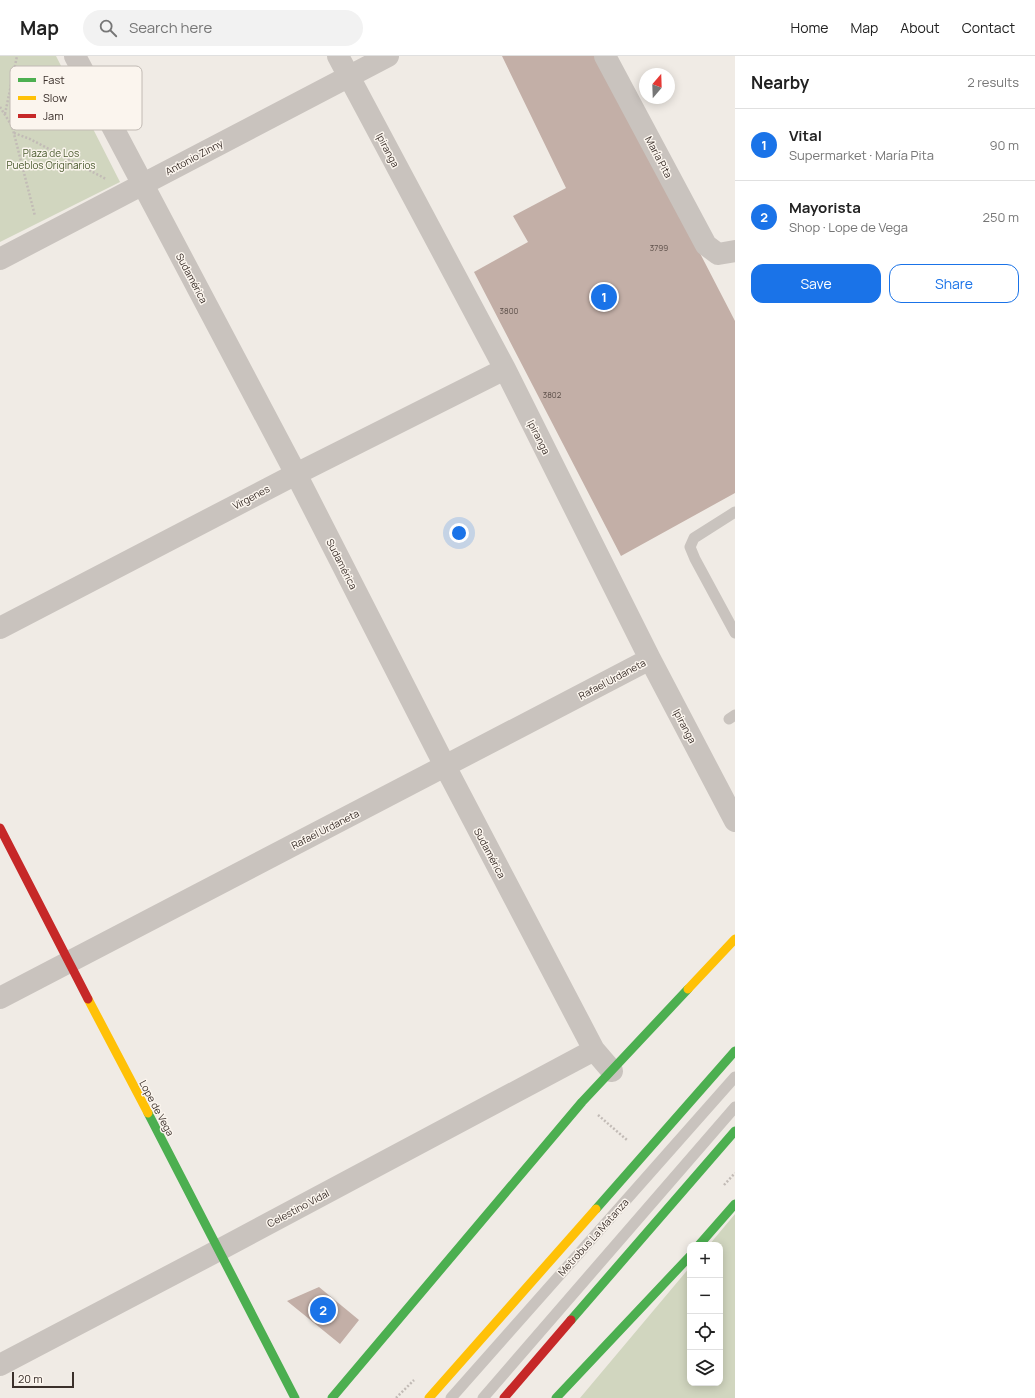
<!DOCTYPE html>
<html lang="en">
<head>
<meta charset="utf-8">
<style>
  body { margin:0; font-family:Manrope,sans-serif; background:#f2f2f2; color:#222 }
  .controls { position:absolute; right:12px; bottom:12px; display:grid; overflow:hidden; border-radius:8px; box-shadow:0 2px 10px #0003 }
  .controls button { width:36px; height:36px; display:grid; place-items:center; padding:0; border:0; border-bottom:1px solid #e0e0e0; background:#fff; color:#222; font:20px sans-serif }
  .compass { position:absolute; left:639px; top:12px; width:36px; height:36px; border-radius:50%; background:#fff; box-shadow:0 2px 10px #0003; rotate:19deg }
  .scale { position:absolute; left:12px; bottom:10px; width:62px; box-sizing:border-box; padding-left:4px; border:2px solid #3b302b; border-top:0; font-size:11px; line-height:14px; white-space:nowrap; color:#3b302b; -webkit-text-stroke:3px #fbf5ee; paint-order:stroke }
  .you { position:absolute; left:459px; top:477px; width:14px; height:14px; margin:-10px; border:3px solid #fff; border-radius:50%; background:#1a73e8; box-shadow:0 0 0 6px #1a73e833 }
  .badge { display:grid; place-items:center; width:26px; height:26px; border-radius:50%; background:#1a73e8; color:#fff; font-size:13px; font-weight:700 }
  .pin { position:absolute; translate:-50% -50%; border:2px solid #fff; box-shadow:0 1px 4px #0006 }
  .list { margin:0; padding:0; list-style:none }
  h2 { display:flex; justify-content:space-between; align-items:center; height:52px; margin:0; padding:0 16px; font-size:17px }
  h2 small { font-size:13px; font-weight:400; color:#767676 }
  .list li { display:grid; grid-template-columns:26px 1fr auto; gap:12px; align-items:center; box-sizing:border-box; height:72px; padding:0 16px; border-top:1px solid #e0e0e0 }
  .list b { display:block; font-size:15px; white-space:nowrap }
  .list p { margin:0; font-size:13px; white-space:nowrap; color:#767676 }
  .list em { font-size:13px; font-style:normal; color:#767676 }
  .actions { display:flex; gap:8px; padding:12px 16px }
  .actions a { flex:1; padding:9px 0; border:1px solid #1a73e8; border-radius:12px; text-align:center; font-size:14px; color:#1a73e8 }
  .actions .main { background:#1a73e8; color:#fff }
  .icon { flex:none; width:22px; height:22px; fill:none; stroke:currentColor; stroke-width:2; stroke-linecap:round; stroke-linejoin:round }
  .map { position:relative; flex:none; width:735px; height:1342px; overflow:hidden }
  header { display:flex; align-items:center; gap:24px; box-sizing:border-box; height:56px; padding:0 20px; background:#fff; border-bottom:1px solid #e0e0e0 }
  header strong { font-size:19px }
  nav { display:flex; gap:22px; margin-inline-start:auto; font-size:14px }
  .search { width:280px; height:36px; background:#f2f2f2; display:flex; align-items:center; gap:10px; box-sizing:border-box; padding:0 14px; border-radius:22px; color:#767676; font-size:15px }
  main { display:flex }
  aside { flex:1; background:#fff }
  .map>svg:first-child { display:block }
  .green { fill:#d1d6bf }
  .building { fill:#c3afa7 }
  .lines { fill:none; stroke-linecap:round; stroke-linejoin:round }
  .path { stroke:#c2bbb6; stroke-width:2.5; stroke-dasharray:2 2; stroke-linecap:butt }
  .lane { stroke:#c9c3be; stroke-width:11 }
  .street { stroke:#c9c3be; stroke-width:22 }
  .fast { stroke:#4caf50; stroke-width:9 }
  .slow { stroke:#ffc107; stroke-width:9 }
  .jam { stroke:#c62828; stroke-width:9 }
  .labels { text-anchor:middle; dominant-baseline:central; stroke-width:3; stroke-linejoin:round; paint-order:stroke }
  .number-label { font-size:8px; fill:#5d504a }
  .street-label { font-size:10px; fill:#3b302b; stroke:#fbf5ee }
  .park-label { font-size:10px; fill:#4a5a2e; stroke:#fbf5ee }
  .key { fill:#fbf5ee; stroke:#c1bab4; stroke-width:1 }
  .key-label { font-size:11px; fill:#3b302b }
</style>
</head>
<body>
<header>
<strong>Map</strong>
<div class="search"><svg class="icon" aria-label="search" viewBox="0 0 24 24"><circle cx="10" cy="10" r="6"/><path d="M15 15l6 6"/></svg>Search here</div>
<nav><a>Home</a><a>Map</a><a>About</a><a>Contact</a></nav>
</header>
<main>
<div class="map">
<svg width="735" height="1342" viewBox="0 0 735 1342">
  <rect width="100%" height="100%" fill="#f0ebe5"/>
  <path class="green" d="M0,0H56L120,126L0,186Z
    M735,1158V1342H580L690,1211V1327H720V1189H709Z"/>
  <path class="building" d="M502,0H598L735,265V437L621,500L474,216L528,186L513,160L566,132Z
    M319,1231L359,1264L340,1288L287,1245Z"/>
  <g class="lines">
    <path class="path" d="M0,51L12,70L35,160
      M5,58L17,0
      M14,77L30,83L106,123
      M598,1059L627,1084
      M724,1129L735,1117
      M396,1342L414,1324"/>
    <path class="lane" d="M735,456L694,482L690,491L695,503L735,577
      M729,663L735,659
      M451,1342L735,1021
      M483,1342L735,1051"/>
    <path class="street" d="M75,0L296,418L445,710L594,994L612,1015
      M338,0L505,313L650,603L735,765
      M605,0L706,189L718,198L735,195
      M0,203L388,0
      M0,572L296,418L505,313
      M0,942L650,603
      M0,1309L219,1194L594,994"/>
    <path class="fast" d="M148,1057L295,1342
      M596,1153L735,995
      M699,1189L735,1148
      M571,1264L735,1075
      M332,1342L582,1046L688,933
      M556,1342L690,1200"/>
    <path class="slow" d="M688,933L735,883
      M88,943L148,1057
      M429,1342L596,1153"/>
    <path class="jam" d="M0,772L88,943
      M504,1342L571,1264"/>
  </g>
  <g class="labels">
    <g class="number-label">
      <text x="659" y="191">3799</text>
      <text x="509" y="254">3800</text>
      <text x="552" y="338">3802</text>
    </g>
    <g class="street-label">
      <text transform="translate(388 94) rotate(62)">Ipiranga</text>
      <text transform="translate(194 101) rotate(-28)">Antonio Zinny</text>
      <text transform="translate(659 101) rotate(62)">María Pita</text>
      <text transform="translate(192 222) rotate(62)">Sudamérica</text>
      <text transform="translate(539 381) rotate(63)">Ipiranga</text>
      <text transform="translate(251 441) rotate(-28)">Vírgenes</text>
      <text transform="translate(342 508) rotate(63)">Sudamérica</text>
      <text transform="translate(612 623) rotate(-28)">Rafael Urdaneta</text>
      <text transform="translate(685 670) rotate(62)">Ipiranga</text>
      <text transform="translate(325 773) rotate(-27)">Rafael Urdaneta</text>
      <text transform="translate(490 797) rotate(62)">Sudamérica</text>
      <text transform="translate(157 1052) rotate(62)">Lope de Vega</text>
      <text transform="translate(298 1152) rotate(-28)">Celestino Vidal</text>
      <text transform="translate(593 1181) rotate(-48)">Metrobus La Matanza</text>
    </g>
    <g class="park-label">
      <text x="51" y="97">Plaza de Los<tspan x="51" dy="12">Pueblos Originarios</tspan></text>
    </g>
  </g>
  <rect x="10" y="10" width="132" height="64" rx="6" class="key"/>
  <rect x="18" y="22" width="18" height="4" fill="#4caf50"/>
  <rect x="18" y="40" width="18" height="4" fill="#ffc107"/>
  <rect x="18" y="58" width="18" height="4" fill="#c62828"/>
  <g class="key-label">
    <text x="43" y="28">Fast</text>
    <text x="43" y="46">Slow</text>
    <text x="43" y="64">Jam</text>
  </g>
</svg>
<div class="controls">
<button>+</button>
<button>−</button>
<button><svg class="icon" aria-label="locate" viewBox="0 0 24 24"><circle cx="12" cy="12" r="6"/><path d="M12 2v4M12 18v4M2 12h4M18 12h4"/></svg></button>
<button><svg class="icon" aria-label="layers" viewBox="0 0 24 24"><path d="M12 4l9 5-9 5-9-5zM3 14l9 5 9-5"/></svg></button>
</div>
<svg class="compass" viewBox="-18 -18 36 36"><path d="M0-13l5 13h-10z" fill="#e53935"/><path d="M0 13l5-13h-10z" fill="#767676"/></svg>
<div class="scale">20 m</div>
<div class="you"></div>
<div class="pin badge" style="left:604px;top:241px">1</div>
<div class="pin badge" style="left:323px;top:1254px">2</div>
</div>
<aside>
<h2>Nearby<small>2 results</small></h2>
<ul class="list">
<li><span class="badge">1</span><div><b>Vital</b><p>Supermarket · María Pita</p></div><em>90 m</em></li>
<li><span class="badge">2</span><div><b>Mayorista</b><p>Shop · Lope de Vega</p></div><em>250 m</em></li>
</ul>
<div class="actions"><a class="main">Save</a><a>Share</a></div>
</aside>
</main>
</body>
</html>
